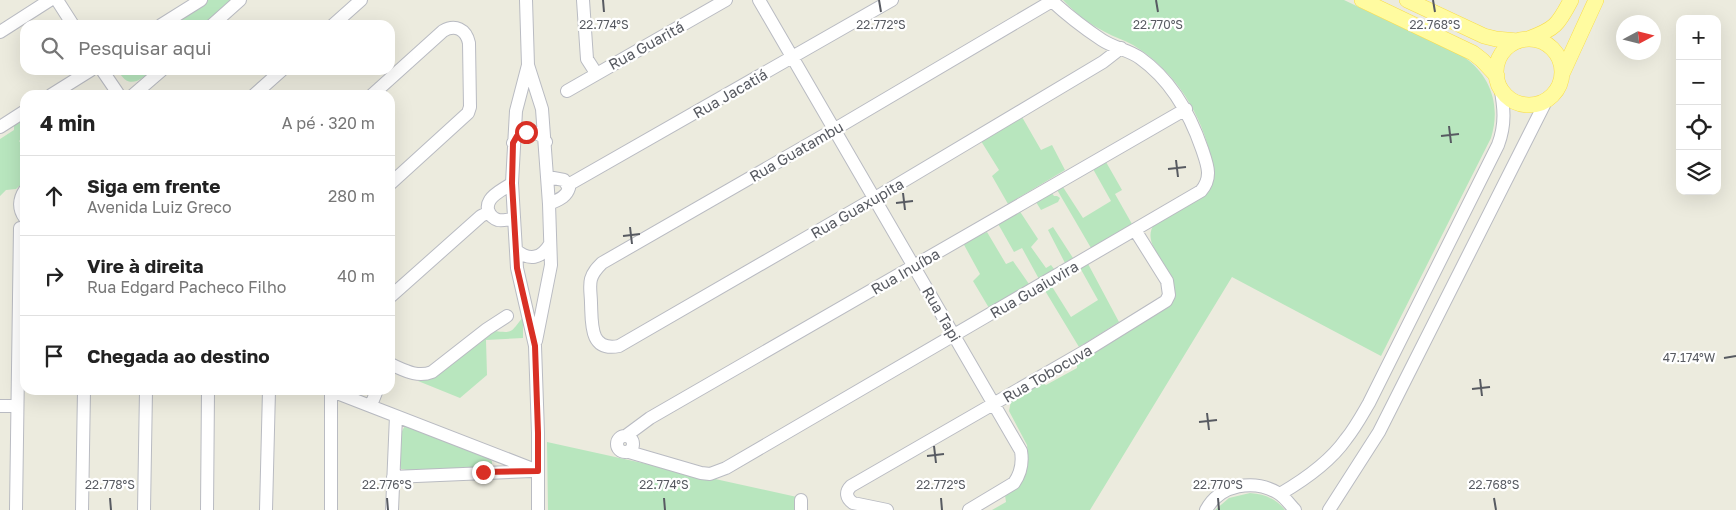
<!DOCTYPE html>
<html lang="pt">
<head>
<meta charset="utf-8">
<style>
  body { margin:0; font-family:"Golos Text",sans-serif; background:#f6f6f6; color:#222 }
  .controls { position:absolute; right:15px; top:15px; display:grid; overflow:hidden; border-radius:10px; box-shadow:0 5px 20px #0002 }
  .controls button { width:45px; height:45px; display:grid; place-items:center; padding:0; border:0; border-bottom:1px solid #e0e0e0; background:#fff; color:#222; font:25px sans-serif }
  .compass { position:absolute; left:1616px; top:15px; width:45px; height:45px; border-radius:50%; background:#fff; box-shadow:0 5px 20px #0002; rotate:83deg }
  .stop { position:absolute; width:15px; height:15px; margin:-11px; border:4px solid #d93025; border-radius:50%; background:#fff }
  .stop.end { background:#d93025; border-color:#fff; box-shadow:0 1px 5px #0008 }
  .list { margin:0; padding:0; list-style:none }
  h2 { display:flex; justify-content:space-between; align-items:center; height:65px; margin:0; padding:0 20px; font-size:21px }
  h2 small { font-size:16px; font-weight:400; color:#767676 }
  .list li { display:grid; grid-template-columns:32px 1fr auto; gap:15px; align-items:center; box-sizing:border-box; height:80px; padding:0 20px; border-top:1px solid #e0e0e0 }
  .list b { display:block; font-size:19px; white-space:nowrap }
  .list p { margin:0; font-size:16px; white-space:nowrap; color:#767676 }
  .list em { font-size:16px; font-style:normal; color:#767676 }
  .icon { flex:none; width:28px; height:28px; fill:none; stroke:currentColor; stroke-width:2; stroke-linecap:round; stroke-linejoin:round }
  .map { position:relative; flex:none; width:1736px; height:510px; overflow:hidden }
  .search { position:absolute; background:#fff; box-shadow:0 5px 20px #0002; left:20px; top:20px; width:375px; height:55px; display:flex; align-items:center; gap:12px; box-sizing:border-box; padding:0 18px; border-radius:15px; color:#767676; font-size:19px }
  .panel { position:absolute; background:#fff; box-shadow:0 5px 20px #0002; left:20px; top:90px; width:375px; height:305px; border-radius:15px }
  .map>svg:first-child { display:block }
  .green { fill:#b8e6be }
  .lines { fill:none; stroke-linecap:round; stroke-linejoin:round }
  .minor-casing { stroke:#b9bbc2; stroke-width:14 }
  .major-casing { stroke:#f9dd4a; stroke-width:16 }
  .minor { stroke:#fff; stroke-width:12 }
  .major { stroke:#fffba0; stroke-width:15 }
  .route { stroke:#d93025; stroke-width:6 }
  .ticks { fill:none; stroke:#575a61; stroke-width:2 }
  .labels { text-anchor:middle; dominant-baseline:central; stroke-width:4.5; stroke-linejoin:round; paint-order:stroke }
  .street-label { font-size:15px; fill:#575a61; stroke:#fff }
  .ticks-label { font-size:12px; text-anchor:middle; fill:#575a61; stroke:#fff; stroke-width:4.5; stroke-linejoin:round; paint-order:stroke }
</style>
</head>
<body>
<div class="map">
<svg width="1736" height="510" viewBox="0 0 1736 510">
  <rect width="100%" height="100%" fill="#ecebde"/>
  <path class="green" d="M208,0H233L204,25H168Z
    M1063,0H1344L1464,57C1491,76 1501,106 1491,138L1381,356L1232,277L1090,510H992L1006,502L1005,495L1023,479L1028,456L1027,445L1009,411L1011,401L1040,382L1046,385L1077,368V361L1168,307C1194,275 1134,250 1155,223L1207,193C1218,179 1213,166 1209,150C1198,107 1171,68 1133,45C1124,40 1114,37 1105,32C1089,24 1075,13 1063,0Z
    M118,70H152C140,81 128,90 118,70Z
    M25,117V136L19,141L25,147V181L16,189L6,190L0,196V139L14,130V124Z
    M1022,117L1041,150L1052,145L1065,170L1008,204L992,176L999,170L981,141Z
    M1106,162L1122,190L1115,194L1132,224L1091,248L1056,188L1061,184L1083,218L1111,201L1093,169Z
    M1051,192L1054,196H1057L1060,198L1058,202L1041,210L1036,202Z
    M1019,210L1038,239L1031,247L1046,268L1051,265L1054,269L1039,279L1022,248L1014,252L997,222Z
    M1053,227L1073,258L1065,263L1048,230Z
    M987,232L1006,264L1013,261L1029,284L989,308L973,281L980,274L963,243Z
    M1087,262L1119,322L1079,347L1044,289L1051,285L1071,317L1098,300L1079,266Z
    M523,317V338L486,340L487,375L460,398L418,381L424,380L493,331C514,333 510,333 523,317Z
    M405,426L488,458L492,461V464L489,466L481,467L414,471L401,469C397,459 398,435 405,426Z
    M547,442L797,497L795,510H548Z
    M1250,493C1265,494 1276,499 1285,510H1215L1229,498Z"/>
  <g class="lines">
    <g class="minor-casing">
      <path id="minor" d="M57,0L73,25
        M526,0L528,65L542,109L549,204L551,265L536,341
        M583,0L587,59L596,73
        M759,0L1021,451C1023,463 1021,473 1014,483L969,510
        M1052,1L835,129L602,263C597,268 593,272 591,279C589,286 591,295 591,303C592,323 589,352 619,346L875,198L1103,62L1121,48
        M161,25L201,0
        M212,25L240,0
        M333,25L361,0
        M0,32L50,0
        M528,65L516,111L512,183L517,268L535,346L538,433V510
        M102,70L119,95
        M567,91L726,0
        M51,95L91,70
        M133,95L162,70
        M254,95L282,70
        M372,95L443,31C455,24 466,29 469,43L470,107L468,113L390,184
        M0,127L25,111
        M513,143L517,136L531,131L542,136L546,142
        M548,177L564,180L569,188C566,198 557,200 549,204
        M512,183C506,188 494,193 490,200C485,208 489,217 498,220C503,221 509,219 514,219
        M568,185L892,0
        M25,190C19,199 18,209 25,218
        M516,250C529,261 541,259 550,244
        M390,297L481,216L489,212
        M390,364C404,370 417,378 432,372L487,329L507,316
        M329,390L538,471
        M371,405L377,390
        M0,406H17
        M627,435L650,418L1186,109
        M617 444a8 8 0 1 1 16 0a8 8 0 1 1-16 0Z
        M629,452L701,473L710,474L726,468L1201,191C1213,177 1207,164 1202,149C1190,114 1171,80 1140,58C1129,50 1114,48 1102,40C1087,30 1065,13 1051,0
        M393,477L531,471
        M1280,494C1304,480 1330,462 1346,439C1355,428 1362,415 1369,403L1498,145C1506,124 1504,107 1500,86
        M16,510L20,228
        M82,510L84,390
        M144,510L146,390
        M207,510L208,390
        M266,510L269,390
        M331,510V391
        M392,510L396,416
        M801,510V500
        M887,510L853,503C846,498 845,492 851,486L1087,350L1166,301L1169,295L1167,281L1135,230
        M1206,510C1220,484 1254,479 1278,493C1285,497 1290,505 1295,510
        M1329,510L1379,432L1546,101"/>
    </g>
    <g class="major-casing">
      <path id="major" d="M1362,0L1473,53L1482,60L1497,76
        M1407,0L1484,36L1496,39L1518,41
        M1528,39C1555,29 1558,25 1571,0
        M1496 72a33 33 0 1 1 66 0a33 33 0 1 1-66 0Z
        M1562,74L1596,0"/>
    </g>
    <use href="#minor" class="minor"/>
    <use href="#major" class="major"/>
  </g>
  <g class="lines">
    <path class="route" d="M483,472L538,471V433L535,346L517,268L512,183L513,143L517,136L526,132"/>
  </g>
  <path class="ticks" d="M603,0L604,12M879,0L881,12M1156,0L1158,12M1433,0L1435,12M1449,126L1451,143M1441,136L1459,134M1176,160L1178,177M1168,169L1186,167M903,193L905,210M896,203L913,201M630,227L632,244M623,236L640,234M1724,358L1736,356M1480,379L1482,396M1472,389L1490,387M1207,413L1209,430M1199,422L1217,420M934,446L936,463M927,456L944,454M110,498L111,510M387,498L388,510M664,498L665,510M941,498L942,510M1218,498L1219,510M1494,498L1496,510"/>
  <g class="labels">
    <g class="street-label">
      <text transform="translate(646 45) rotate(-29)">Rua Guaritá</text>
      <text transform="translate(730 93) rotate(-30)">Rua Jacatiá</text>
      <text transform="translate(796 151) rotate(-30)">Rua Guatambu</text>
      <text transform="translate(857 208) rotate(-30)">Rua Guaxupita</text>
      <text transform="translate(905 271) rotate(-30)">Rua Inuíba</text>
      <text transform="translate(1034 289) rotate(-30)">Rua Guaiuvira</text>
      <text transform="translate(942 314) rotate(60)">Rua Tapi</text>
      <text transform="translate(1047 373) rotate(-30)">Rua Tobocuva</text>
    </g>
  </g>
  <g class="ticks-label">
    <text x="604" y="29">22.774°S</text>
    <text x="881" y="29">22.772°S</text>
    <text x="1158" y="29">22.770°S</text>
    <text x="1435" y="29">22.768°S</text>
    <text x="1689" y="362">47.174°W</text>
    <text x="110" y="489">22.778°S</text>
    <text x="387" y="489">22.776°S</text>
    <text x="664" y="489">22.774°S</text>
    <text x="941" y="489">22.772°S</text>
    <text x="1218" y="489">22.770°S</text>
    <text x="1494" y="489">22.768°S</text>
  </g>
</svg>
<div class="controls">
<button>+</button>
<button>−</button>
<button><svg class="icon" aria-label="locate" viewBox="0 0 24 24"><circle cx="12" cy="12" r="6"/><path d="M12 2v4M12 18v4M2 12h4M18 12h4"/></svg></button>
<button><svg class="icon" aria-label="layers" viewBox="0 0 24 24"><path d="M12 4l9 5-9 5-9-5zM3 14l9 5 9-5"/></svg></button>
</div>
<svg class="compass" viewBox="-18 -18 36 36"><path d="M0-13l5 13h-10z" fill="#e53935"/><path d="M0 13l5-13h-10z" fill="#767676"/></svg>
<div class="stop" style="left:526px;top:132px"></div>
<div class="stop end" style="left:483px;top:472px"></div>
<div class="search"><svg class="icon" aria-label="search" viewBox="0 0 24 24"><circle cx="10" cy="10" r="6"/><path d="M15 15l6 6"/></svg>Pesquisar aqui</div>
<section class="panel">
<h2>4 min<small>A pé · 320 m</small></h2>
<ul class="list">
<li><svg class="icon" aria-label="ahead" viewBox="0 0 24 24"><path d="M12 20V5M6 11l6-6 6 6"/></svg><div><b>Siga em frente</b><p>Avenida Luiz Greco</p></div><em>280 m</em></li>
<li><svg class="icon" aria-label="right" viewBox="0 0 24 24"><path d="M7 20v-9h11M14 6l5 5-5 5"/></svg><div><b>Vire à direita</b><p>Rua Edgard Pacheco Filho</p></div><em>40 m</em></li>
<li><svg class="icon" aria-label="arrive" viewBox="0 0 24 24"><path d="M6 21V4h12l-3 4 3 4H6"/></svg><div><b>Chegada ao destino</b></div></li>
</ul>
</section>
</div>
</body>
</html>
